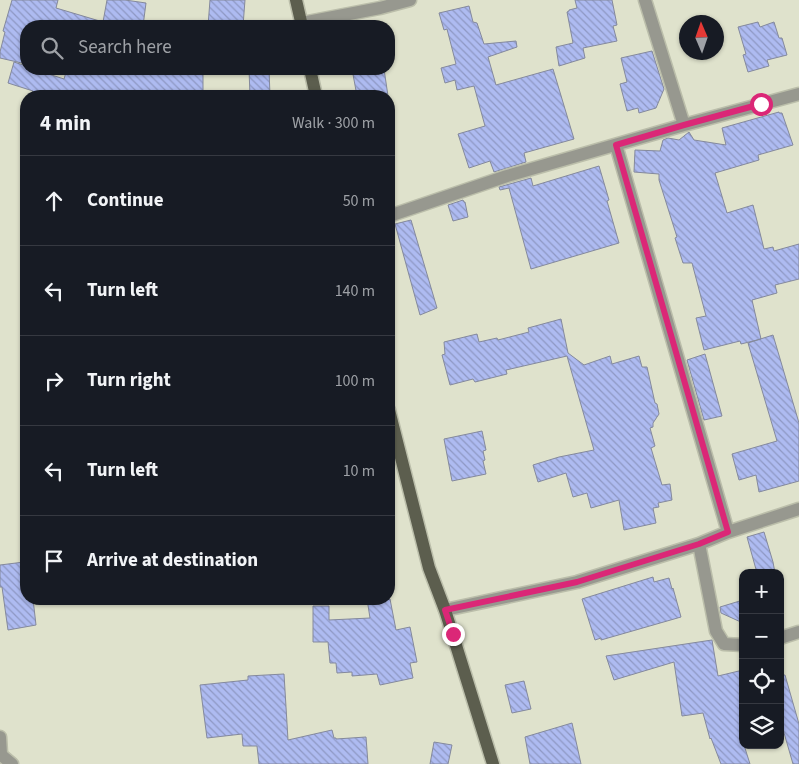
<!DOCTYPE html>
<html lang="en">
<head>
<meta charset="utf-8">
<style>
  body { margin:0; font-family:"Source Sans 3",sans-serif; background:#20242c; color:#f1f3f6 }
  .controls { position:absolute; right:15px; bottom:15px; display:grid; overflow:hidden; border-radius:10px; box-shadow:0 1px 4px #0004 }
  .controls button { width:45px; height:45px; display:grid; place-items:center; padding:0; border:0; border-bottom:1px solid #363941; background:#171b24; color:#f1f3f6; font:25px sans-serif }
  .compass { position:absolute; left:679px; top:15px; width:45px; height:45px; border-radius:50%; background:#171b24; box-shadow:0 1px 4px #0004; rotate:358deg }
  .stop { position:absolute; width:15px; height:15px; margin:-11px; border:4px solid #db2777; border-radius:50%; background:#fff }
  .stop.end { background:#db2777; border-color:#fff; box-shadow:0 1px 5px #0008 }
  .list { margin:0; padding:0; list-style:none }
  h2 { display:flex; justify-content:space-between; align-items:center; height:65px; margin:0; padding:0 20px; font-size:21px }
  h2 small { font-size:16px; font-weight:400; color:#9ea1a6 }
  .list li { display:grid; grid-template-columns:32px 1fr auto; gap:15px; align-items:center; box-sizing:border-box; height:90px; padding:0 20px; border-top:1px solid #363941 }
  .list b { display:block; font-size:19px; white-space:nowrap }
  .list em { font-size:16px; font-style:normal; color:#9ea1a6 }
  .icon { flex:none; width:28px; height:28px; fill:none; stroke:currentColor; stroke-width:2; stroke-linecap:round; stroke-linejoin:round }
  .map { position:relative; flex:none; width:799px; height:764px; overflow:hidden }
  .search { position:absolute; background:#171b24; box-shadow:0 1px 4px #0004; left:20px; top:20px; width:375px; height:55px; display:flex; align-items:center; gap:12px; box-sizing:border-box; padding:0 18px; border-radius:20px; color:#9ea1a6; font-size:19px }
  .panel { position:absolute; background:#171b24; box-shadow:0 1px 4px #0004; left:20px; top:90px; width:375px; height:515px; border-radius:20px }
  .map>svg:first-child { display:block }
  .building { fill:url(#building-back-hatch); stroke:#84899c }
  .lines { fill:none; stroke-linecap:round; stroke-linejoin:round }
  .minor-casing { stroke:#bbbeaa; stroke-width:15 }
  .major-casing { stroke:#bbbeaa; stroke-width:15 }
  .minor { stroke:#97988f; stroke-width:12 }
  .major { stroke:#5c5e4e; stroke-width:12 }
  .route { stroke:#db2777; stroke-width:6 }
</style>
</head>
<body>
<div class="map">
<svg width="799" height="764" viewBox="0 0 799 764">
  <defs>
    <pattern id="building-back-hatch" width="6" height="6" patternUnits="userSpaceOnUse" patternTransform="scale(1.25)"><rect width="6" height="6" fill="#aebbf1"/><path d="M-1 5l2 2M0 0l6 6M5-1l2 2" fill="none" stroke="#8e98c3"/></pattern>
  </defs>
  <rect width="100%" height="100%" fill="#dfe2cc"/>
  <path class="building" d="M12,0H58L56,8L103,22L107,0H125L146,3L143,26H26V64L0,58V52L5,32L3,31Z
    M210,0H245L243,26H208Z
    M575,0H612L617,25L613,26L617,41L583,48L585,58L559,66L556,47L573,43L567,12L569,11V10L577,8Z
    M469,6L473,22L477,23L484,44L516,41L517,47L488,57L496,85L553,69L574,139L524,153L526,162L494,172L490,161L469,168L458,134L485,126L474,86L457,90L455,80L445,83L441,68L456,64L447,29L444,30L439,13Z
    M758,22L760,27L774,22L779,38H782L787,55L767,60L769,66L748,72L743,55L746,54L738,27Z
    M652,51L664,89L656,108L639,113L638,108L627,111L620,84L627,82L621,58Z
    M14,62L26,66V69H33L64,79L67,69H156L155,70L190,69L191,74L203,73V94H201L202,96H31L33,91L8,83Z
    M249,69H269L270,96H250Z
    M352,69H384L388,96H357Z
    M779,112V113H782L793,145L758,155L759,160L715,173L727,213L753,205L764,249L773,247L774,251L799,244V279L775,285L777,293L752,300L761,339L741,344L740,341L704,350L696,318L706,316L692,263H683L675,238L677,237L659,180V174L634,172L635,150L660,151L663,140L668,138L679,140L689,132L694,140L726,145L722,128Z
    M599,166L609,200L607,201L619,243L531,269L509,188L500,190L499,187L531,178L533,186Z
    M463,200L464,202H465L468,217L453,221L448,205Z
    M411,220L437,308L420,315L395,224Z
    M561,319L568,353L584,365L610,356L612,364L639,356L642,367H647L655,403L657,404L659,414L653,423V427L650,428L655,446L651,448L662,485L670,484L672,500L658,503L659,507L653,508L656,523L624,530L619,500L591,508L587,493L573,497L566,473L538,482L533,465L559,457L594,450L567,356L506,370L507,374L475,382L473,379L450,385L442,355L445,354L444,342L477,334L479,342L497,338L498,340L529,332L528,328Z
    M773,335L799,423V481L759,492L756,475L739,480L732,454L777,441L748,343Z
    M705,354L722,416L704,420L687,360Z
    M482,431L486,450L483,451L485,460L483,461L486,474L452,481L444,439Z
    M764,532L773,562L775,573H757L747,537Z
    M24,562L26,599H33L36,625L8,630L2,587H0V565Z
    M653,577L654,582L669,578L672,589L673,588L681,617L601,640V638L595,640L582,599Z
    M367,599H390L396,630L410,627L417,662L410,663L413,678L380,685L377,674L352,676V672L337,673L336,663H330L328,642H313V606H329V620L370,618Z
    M743,600V623L721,613L720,607Z
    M712,640L718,676L743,670V745H744L750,764H721L711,738L710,739L703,713L682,716L674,662L614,680L606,656Z
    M284,674L288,740L332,730L334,738H336V739L366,737L368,764H259L257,746H243L242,734L207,738L200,685L248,680V676Z
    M780,675H785L799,724V764H793L780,719Z
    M524,681L531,709L512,713L505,685Z
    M572,723L581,764H530L525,737Z
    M434,742L452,745L448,764H430Z"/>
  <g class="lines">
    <g class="minor-casing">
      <path id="minor" d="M645,0L684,125
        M302,23L380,8L410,0
        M616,145L728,532
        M389,216L507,176L684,125L799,94
        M699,544L716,631L724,644L743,645
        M445,610L577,582L699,544L728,532L799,509
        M780,638L799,632
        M0,737L1,754
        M0,754L12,764"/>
    </g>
    <g class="major-casing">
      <path id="major" d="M296,0L302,26
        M310,69L316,96
        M389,410L429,568L445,610L493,764"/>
    </g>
    <use href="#minor" class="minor"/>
    <use href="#major" class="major"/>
  </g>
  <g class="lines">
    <path class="route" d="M453,634L445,610L577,582L699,544L728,532L616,145L684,125L761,104"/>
  </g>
</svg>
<div class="controls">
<button>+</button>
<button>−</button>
<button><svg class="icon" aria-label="locate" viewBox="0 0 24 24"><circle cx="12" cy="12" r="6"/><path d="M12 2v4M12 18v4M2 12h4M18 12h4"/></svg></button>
<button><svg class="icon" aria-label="layers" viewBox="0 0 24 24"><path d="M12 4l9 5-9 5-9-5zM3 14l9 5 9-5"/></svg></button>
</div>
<svg class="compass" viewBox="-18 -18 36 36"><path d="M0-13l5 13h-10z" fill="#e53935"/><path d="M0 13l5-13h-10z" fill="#9ea1a6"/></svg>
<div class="stop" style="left:761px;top:104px"></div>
<div class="stop end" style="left:453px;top:634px"></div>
<div class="search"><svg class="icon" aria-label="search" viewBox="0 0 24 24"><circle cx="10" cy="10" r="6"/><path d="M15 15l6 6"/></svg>Search here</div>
<section class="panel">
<h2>4 min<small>Walk · 300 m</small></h2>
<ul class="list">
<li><svg class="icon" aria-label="ahead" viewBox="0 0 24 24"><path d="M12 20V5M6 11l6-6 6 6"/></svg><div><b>Continue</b></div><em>50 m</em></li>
<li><svg class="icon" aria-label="left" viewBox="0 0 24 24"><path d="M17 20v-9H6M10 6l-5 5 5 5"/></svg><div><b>Turn left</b></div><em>140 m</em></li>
<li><svg class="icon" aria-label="right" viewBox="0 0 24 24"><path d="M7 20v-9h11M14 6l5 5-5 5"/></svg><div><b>Turn right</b></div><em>100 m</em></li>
<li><svg class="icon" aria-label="left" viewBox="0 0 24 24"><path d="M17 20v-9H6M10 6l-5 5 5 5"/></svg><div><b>Turn left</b></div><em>10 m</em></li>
<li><svg class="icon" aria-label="arrive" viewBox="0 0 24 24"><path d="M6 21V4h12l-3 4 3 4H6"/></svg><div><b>Arrive at destination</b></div></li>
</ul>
</section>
</div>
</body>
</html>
